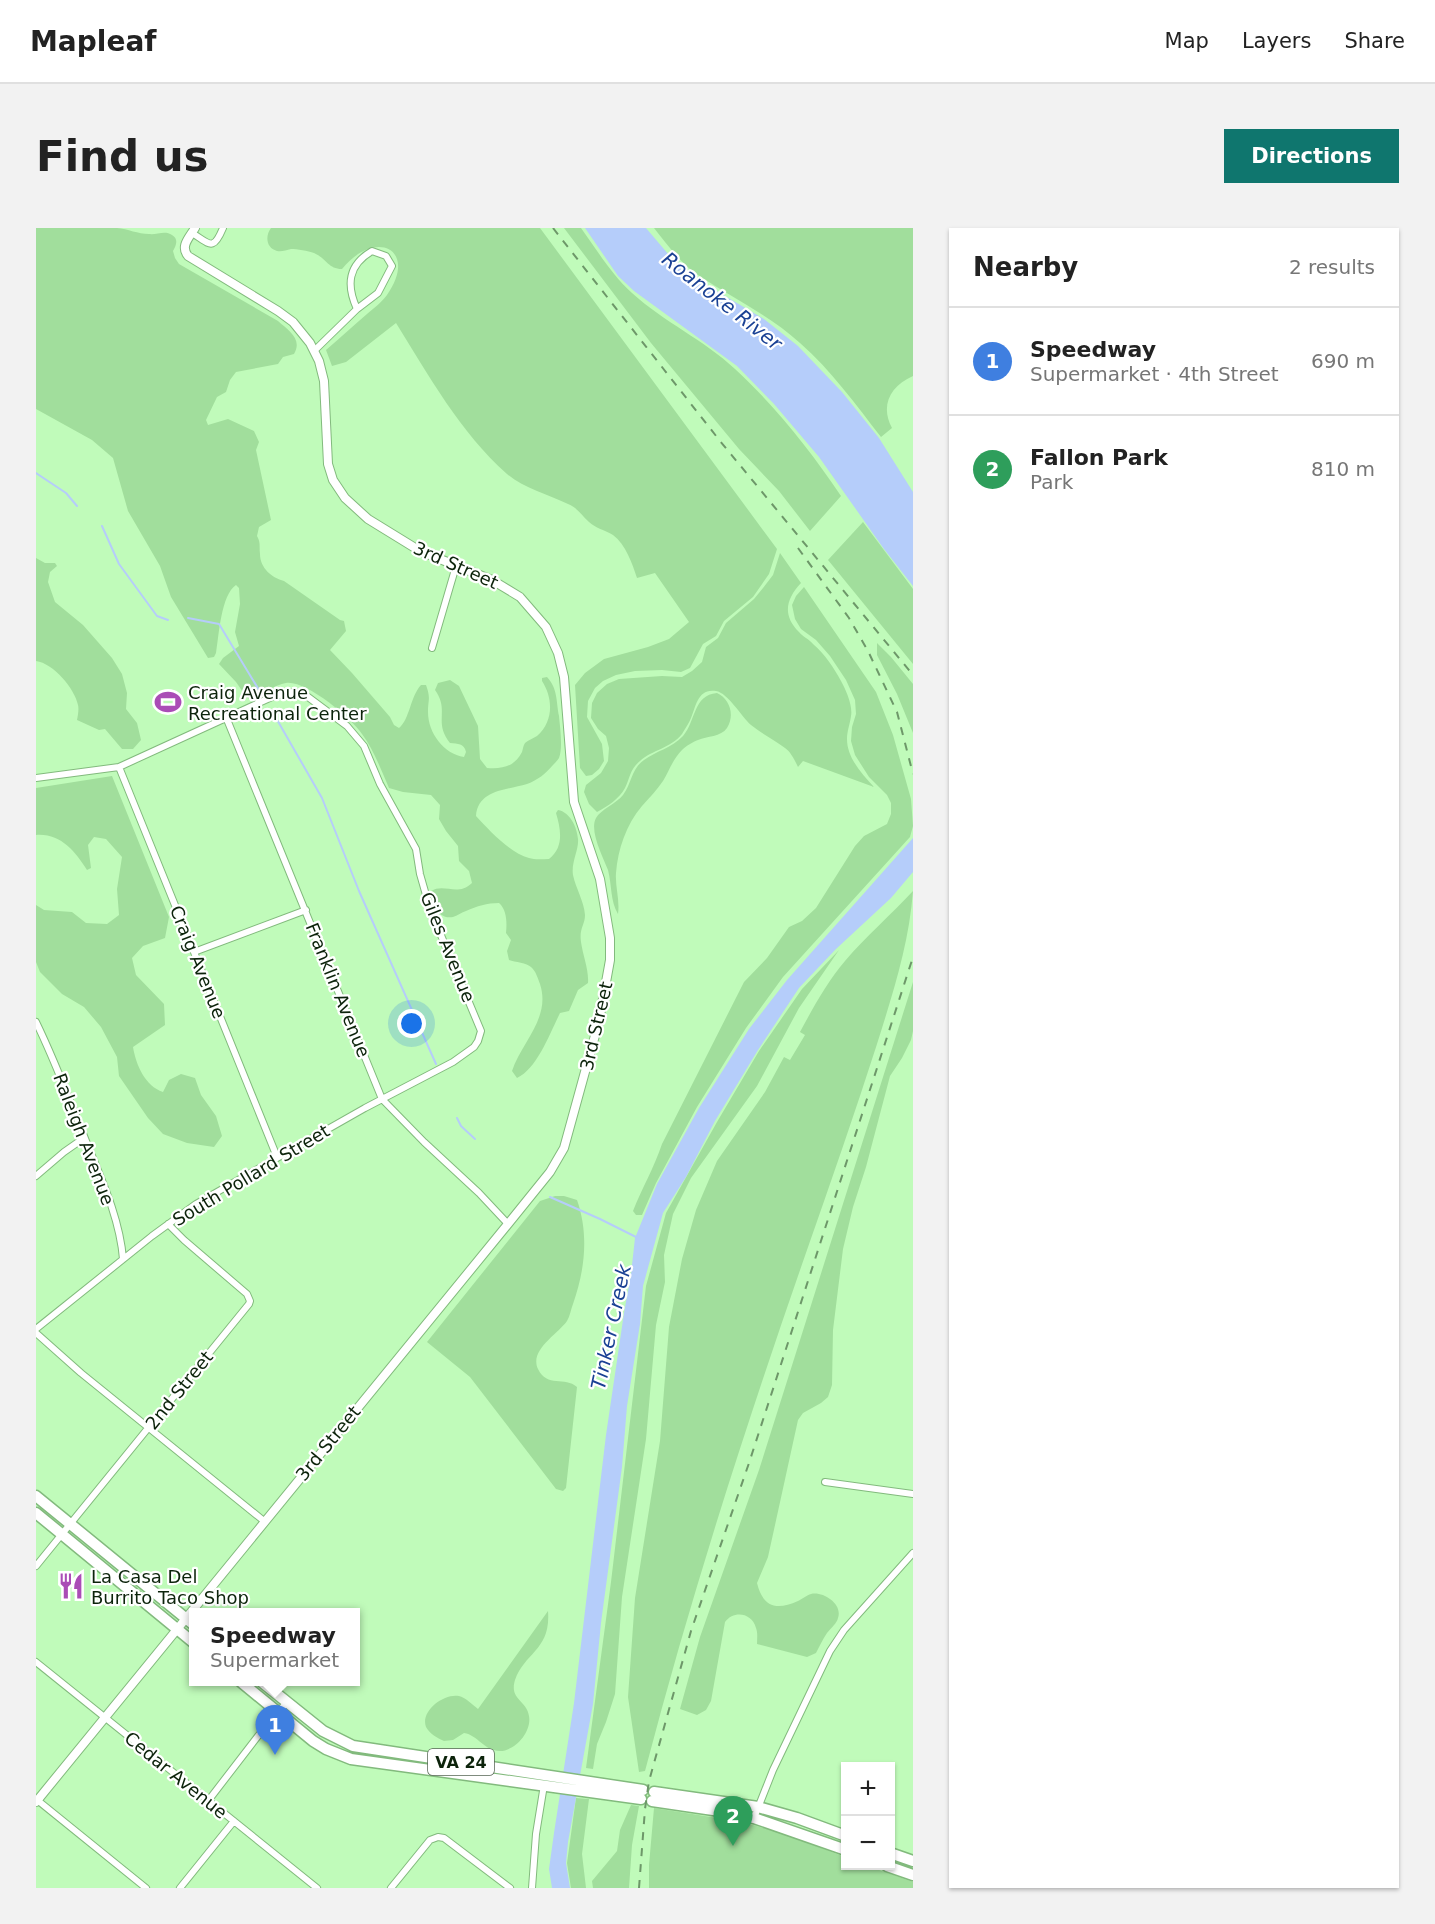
<!DOCTYPE html>
<html lang="en">
<head>
<meta charset="utf-8">
<style>
  body { margin:0; font-family:"DejaVu Sans",sans-serif; background:#f2f2f2; color:#222 }
  .controls { position:absolute; right:18px; bottom:18px; display:grid; overflow:hidden; border-radius:0px; box-shadow:0 2px 4px #0004 }
  .controls button { width:54px; height:54px; display:grid; place-items:center; padding:0; border:0; border-bottom:2px solid #e0e0e0; background:#fff; color:#222; font:30px sans-serif }
  .you { position:absolute; left:376px; top:796px; width:21px; height:21px; margin:-15px; border:4px solid #fff; border-radius:50%; background:#1a73e8; box-shadow:0 0 0 9px #1a73e833 }
  .badge { display:grid; place-items:center; width:39px; height:39px; border-radius:50%; background:#0f766e; color:#fff; font-size:20px; font-weight:700 }
  .pin { position:absolute; translate:-50% -50px; filter:drop-shadow(0 2px 3px #0008) }
  .pin::after { content:''; position:absolute; top:32px; width:21px; height:18px; background:inherit; clip-path:polygon(0 0,100% 0,50% 100%) }
  .popup { position:absolute; left:153px; top:1380px; width:171px; height:78px; box-sizing:border-box; display:grid; place-content:center; border-radius:0px; background:#fff; filter:drop-shadow(0 2px 4px #0005); font-size:20px; white-space:nowrap; color:#767676 }
  .popup b { font-size:22px; color:#222 }
  .popup::after { content:''; position:absolute; left:50%; top:100%; margin-left:-12px; border:12px solid transparent; border-top-color:#fff }
  .list { margin:0; padding:0; list-style:none }
  h2 { display:flex; justify-content:space-between; align-items:center; height:78px; margin:0; padding:0 24px; font-size:26px }
  h2 small { font-size:20px; font-weight:400; color:#767676 }
  .list li { display:grid; grid-template-columns:39px 1fr auto; gap:18px; align-items:center; box-sizing:border-box; height:108px; padding:0 24px; border-top:2px solid #e0e0e0 }
  .list b { display:block; font-size:22px; white-space:nowrap }
  .list p { margin:0; font-size:20px; white-space:nowrap; color:#767676 }
  .list em { font-size:20px; font-style:normal; color:#767676 }
  .map { position:relative; flex:none; width:877px; height:1660px; overflow:hidden; border-radius:0px }
  header { display:flex; align-items:center; gap:36px; box-sizing:border-box; height:84px; padding:0 30px; background:#fff; border-bottom:2px solid #e0e0e0 }
  header strong { font-size:28px }
  nav { display:flex; gap:33px; margin-inline-start:auto; font-size:21px }
  .intro { display:flex; align-items:center; justify-content:space-between; box-sizing:border-box; height:144px; padding:0 36px }
  h1 { margin:0; font-size:42px }
  .button { padding:15px 27px; border-radius:0px; background:#0f766e; color:#fff; font-size:21px; font-weight:700 }
  main { display:flex; gap:36px; padding:0 36px }
  aside { flex:1; background:#fff; border-radius:0px; box-shadow:0 2px 4px #0004 }
  .map>svg:first-child { display:block }
  .green { fill:#a1de9c }
  .water { fill:#b5cdfa }
  .lines { fill:none; stroke-linecap:round; stroke-linejoin:round }
  .stream { stroke:#b5cdfa; stroke-width:2 }
  .minor-casing { stroke:#82ba7d; stroke-width:8 }
  .tertiary-casing { stroke:#82ba7d; stroke-width:10 }
  .primary-casing { stroke:#82ba7d; stroke-width:13 }
  .minor { stroke:#fff; stroke-width:6 }
  .tertiary { stroke:#fff; stroke-width:8 }
  .primary { stroke:#fff; stroke-width:10 }
  .rail { stroke:#6d9769; stroke-width:2; stroke-dasharray:8 8; stroke-linecap:butt }
  .labels { text-anchor:middle; dominant-baseline:central; stroke-width:4.5; stroke-linejoin:round; paint-order:stroke }
  .shield { fill:#fff; stroke:#556554; stroke-width:1.5 }
  .shield-label { font-size:16px; font-weight:bold; fill:#0c230b }
  .street-label { font-size:18px; fill:#0c230b; stroke:#fff }
  .poi-label { font-size:18px; fill:#0c230b; stroke:#fff; text-anchor:start }
  .water-label { font-size:20px; font-style:italic; fill:#1a4194; stroke:#fff }
</style>
</head>
<body>
<header>
<strong>Mapleaf</strong>
<nav><a>Map</a><a>Layers</a><a>Share</a></nav>
</header>
<div class="intro"><h1>Find us</h1><a class="button">Directions</a></div>
<main>
<div class="map">
<svg width="877" height="1660" viewBox="0 0 877 1660">
  <rect width="100%" height="100%" fill="#c0fbba"/>
  <path class="green" d="M0,0C26,0 55,0 81,0C92,1 102,6 113,6C121,7 129,2 136,7C143,11 140,18 137,23L139,30L143,36L242,93C252,102 267,111 258,126L247,129L242,136L200,144L194,152L190,164L181,169L170,192L172,197L192,191L218,203L223,214L220,222L235,292L223,299L221,308C225,315 223,319 224,326C224,340 236,350 248,353L304,392L308,393L310,403L294,422L316,445L354,489L358,497L363,500C374,491 374,469 385,457H390C395,471 392,471 392,484C392,505 408,526 428,529L430,524C428,515 422,516 414,515C397,494 414,483 399,462L402,455L414,452L423,458L442,498L444,531L451,540C467,541 478,539 486,524C487,521 487,518 489,515C492,512 498,510 501,508C518,493 517,470 506,453V450L511,449C522,461 520,473 523,488C524,499 527,520 523,530C521,533 519,535 517,537C509,546 502,552 491,556C472,562 442,561 440,588C453,602 474,625 493,630C499,632 507,631 513,631C528,619 525,602 520,585L522,582C534,584 541,599 542,611C543,622 535,634 537,647C540,661 548,673 549,687C549,697 543,700 545,714C547,728 553,742 552,755L542,762L533,783L524,785C514,805 501,841 481,850L476,843C486,813 515,790 504,756C502,751 500,743 495,739C491,735 479,734 473,732L471,723L475,712L470,705C471,695 471,682 463,675C451,675 441,678 430,683C426,684 421,688 417,689C402,692 395,675 395,663C409,655 421,669 436,655L433,643L423,633L422,618L410,603L403,591L404,577L395,567L367,564L353,560C345,542 338,522 326,506C315,490 270,452 250,455C238,457 226,466 216,471L211,470L200,454L183,436L187,430L203,418L199,404L204,376L203,360L200,357C185,367 183,407 180,425L178,429L172,430L135,369L124,338L92,283L77,230L56,212L0,181Z
    M235,0H504L741,321L733,346L717,369L688,393L680,408L667,416L654,440L645,444L626,442L599,443L580,447L567,453L559,460L552,473L551,489L566,516L568,533L563,541L556,547L550,548L544,540L539,457L549,445L568,431L612,419L633,411L653,394L619,345L601,350C596,335 590,317 577,307C569,302 559,300 553,294C545,287 542,280 532,276C513,267 487,260 471,246C424,204 393,148 360,95L310,134L296,138L290,122C304,110 317,98 331,86C338,80 346,74 351,67C383,21 339,0 306,41C292,41 290,30 278,25C272,23 261,21 255,21C250,22 246,24 241,23C230,20 229,8 235,0Z
    M528,0H545C561,22 575,46 596,65C628,94 668,112 699,141C740,179 774,222 805,268L774,303L743,263L703,221L615,115Z
    M618,0H877V148C854,158 844,178 856,200L845,209C820,177 795,142 764,115C733,87 696,70 662,47C644,35 631,16 618,0Z
    M827,294L877,361V436L792,332Z
    M744,325L765,355C750,371 746,387 763,404C767,409 773,411 777,416C789,426 798,440 805,453C810,462 817,478 815,488C814,496 811,503 811,511C811,530 826,546 838,559L767,533L762,539C759,533 755,524 749,520C739,512 726,506 715,497C705,488 692,465 680,463C662,460 660,478 655,490C653,495 649,501 646,506C635,520 616,522 604,533C594,541 594,550 589,560C583,571 572,578 561,584L553,576L548,564L550,557L565,545L572,533L573,520L570,508L562,501L555,490L556,475L561,465L571,456L583,451L626,448L646,449L656,443L666,434L670,419L682,410L690,395L718,371L727,360L737,347Z
    M0,330L9,335H19L21,338L14,344L12,354L19,374L47,397L76,430L86,446L91,465L90,481L101,495L105,512L97,521H86L69,501L63,502L41,492C42,487 43,481 42,477C39,461 17,435 0,433Z
    M768,359L840,464L857,507L875,571L877,598L874,609L747,749L710,800L661,879L620,955L606,987H600L597,983C606,960 618,940 626,916L708,754L731,730L753,699L766,693L780,680L819,618L828,608L851,596L855,586V575L851,567L833,549L819,527L815,513L816,499L820,486L819,472L810,452L794,428L780,412L765,401L759,391L756,377L760,368Z
    M841,415L855,429L877,456V505L861,466L841,427Z
    M681,465C694,471 699,487 691,500C685,509 671,508 662,512C657,514 650,518 646,522C637,531 633,543 627,553C621,562 613,570 606,578C590,597 582,621 580,645C579,659 584,672 582,686C574,673 576,657 572,642C567,629 553,603 560,590C564,582 581,575 587,567C596,555 595,541 608,532C620,523 636,520 647,508C660,493 657,467 681,465Z
    M76,548L133,689L129,710L107,718L96,730L100,747L128,776L129,797L97,819C100,837 109,858 127,864L133,852L145,846L159,850L165,867L180,888L186,908L178,919L151,915L127,906L112,890L83,848L81,829L65,799L48,779L26,766L4,744L0,734V677L8,682L36,684L50,695L71,696L83,687L81,661L86,629L70,611L58,609L52,617L55,640L51,642C39,623 24,605 0,607V560Z
    M877,663C873,716 857,765 841,816C819,885 795,953 771,1022C711,1194 655,1367 609,1543L603,1544L592,1469L599,1370L624,1213L633,1099L646,1031L660,982L681,933L729,864L748,829L754,832L769,807L764,804C777,780 791,754 809,733C830,708 855,687 877,663Z
    M803,722L763,780L721,858L655,950L637,986L628,1027L629,1054L620,1097L610,1211L586,1369L579,1466L570,1494L561,1516L557,1541L550,1540L575,1354L610,1058L630,985L681,894L723,823L766,761Z
    M877,754V803L875,812L866,830L854,848L830,939L817,979L807,1021L797,1102L796,1157L792,1169L785,1175L767,1185L762,1192L732,1329L721,1355C727,1379 740,1383 762,1373C766,1371 771,1367 775,1366C787,1363 807,1376 802,1390C801,1395 795,1400 791,1405C787,1411 783,1419 780,1425L771,1429L721,1416C721,1411 722,1405 720,1400C716,1385 698,1382 689,1394L675,1473L670,1482L661,1487L644,1481L664,1409L723,1242Z
    M519,968H528L541,972C553,1006 549,1042 537,1076C535,1081 534,1088 531,1093C522,1106 493,1122 502,1141C511,1160 529,1148 541,1159L530,1260L527,1263L520,1261L434,1149L391,1114L504,973Z
    M512,1383C515,1422 489,1424 479,1452C473,1472 491,1472 493,1488C496,1504 479,1523 464,1523C448,1523 442,1507 428,1505L417,1512L408,1513C401,1510 394,1506 390,1499C384,1483 408,1465 423,1468C429,1469 437,1477 442,1481Z
    M540,1570L553,1571L546,1626L550,1660H535L531,1635Z
    M595,1577L603,1578L596,1617L593,1660H557L556,1653L581,1623L584,1602Z
    M618,1580L707,1594L748,1606L809,1629L810,1638H832L877,1654V1660H613V1637Z"/>
  <path class="water" d="M549,0H610L633,27L657,49L728,91L762,118L806,164L843,210L877,264V358L848,321L783,229L738,176L701,138L598,63L582,48Z
    M877,610V644L855,670L800,721L763,760L722,822L679,893L650,949L627,985L607,1058L604,1096L591,1178L586,1239L565,1395L557,1476L532,1614L530,1635L534,1660H516L513,1641L518,1605L538,1475L570,1207L588,1085L595,1046L599,1010L621,956L663,880L713,801L751,752Z"/>
  <g class="lines">
    <path class="stream" d="M0,245L30,265L41,278
      M66,298L83,336L121,388L132,392
      M152,390L183,396L226,467
      M236,483L286,570L323,663L400,836
      M421,890L425,898L439,911
      M514,969L564,991L602,1010"/>
    <g class="minor-casing">
      <path id="minor" d="M156,5C174,16 177,24 187,0
        M279,122L321,81L342,65L356,38L350,28L336,23C312,37 310,57 321,81
        M396,420L420,338
        M190,489L346,871L388,914L443,965L472,996
        M83,539L241,929
        M0,550L83,539L238,468L257,464L268,466L311,498L328,518L344,556L380,621L384,646L394,681L445,803L442,813L438,819L417,834L329,880L160,976L116,1008L0,1101
        M158,724L270,682
        M0,794C19,833 34,873 50,913C65,950 84,991 87,1031
        M0,948L28,924L48,910
        M0,1105L45,1145L228,1293
        M789,1254L877,1266
        M0,1338L213,1076L214,1073L211,1066L148,1012L132,996
        M0,1434L281,1660
        M0,1571L110,1660
        M172,1573L222,1508L251,1474
        M718,1590L737,1542L794,1423L808,1402L877,1325
        M144,1660L198,1593
        M355,1660L394,1612L402,1609L408,1610L474,1660
        M496,1660L500,1606L508,1557"/>
    </g>
    <g class="tertiary-casing">
      <path id="tertiary" d="M0,1574L472,996L514,944L528,920L563,793L574,732V710L564,651L538,574L528,449L522,425L510,399L484,369L456,352L384,323L332,291L309,270L297,252L292,236L288,153L283,133L274,115L257,94L242,83L152,28C144,18 153,10 159,0"/>
    </g>
    <g class="primary-casing">
      <path id="primary" d="M0,1268L158,1397
        M0,1285L158,1415
        M205,1454L277,1513L290,1521L315,1531L605,1571
        M226,1454L287,1503L317,1518L607,1562
        M618,1564L722,1579L761,1590L810,1608
        M616,1573L684,1583L718,1590L810,1622
        M854,1625L877,1633
        M851,1638L877,1647"/>
    </g>
    <use href="#minor" class="minor"/>
    <use href="#tertiary" class="tertiary"/>
    <use href="#primary" class="primary"/>
    <path class="rail" d="M517,0L684,213L877,447
      M762,320L813,390L832,423L861,484L877,546
      M603,1660L609,1581L613,1553L655,1403L713,1235L877,729"/>
  </g>
  <defs>
    <g id="stadium-bare" transform="scale(2.07)"><path d="M0-5a6.5 5 0 1 0 0 10a6.5 5 0 1 0 0-10ZM-3.5-1.8h7v3.6h-7Z" fill="#aa4cb6" stroke="#fff" stroke-width="2.5" paint-order="stroke"/></g>
    <g id="restaurant-bare" transform="scale(2.07)"><path d="M-5-6h1v4h1v-4h1v4h1v-4h1v5L-1.5 .5V6h-2V.5L-5-1ZM5-6V6H3V1.5H1.5Q1.5-4 5-6Z" fill="#aa4cb6" stroke="#fff" stroke-width="2.5" paint-order="stroke"/></g>
  </defs>
  <g fill-rule="evenodd">
    <use href="#stadium-bare" x="132" y="474"/>
    <use href="#restaurant-bare" x="35" y="1358"/>
  </g>
  <g class="labels">
    <rect class="shield" x="392" y="1521" width="66" height="26" rx="4.5"/>
    <g class="shield-label">
      <text x="425" y="1534">VA 24</text>
    </g>
    <g class="street-label">
      <text transform="translate(420 337) rotate(24)">3rd Street</text>
      <text transform="translate(412 719) rotate(68)">Giles Avenue</text>
      <text transform="translate(162 734) rotate(68)">Craig Avenue</text>
      <text transform="translate(302 762) rotate(68)">Franklin Avenue</text>
      <text transform="translate(560 798) rotate(-77)">3rd Street</text>
      <text transform="translate(48 911) rotate(69)">Raleigh Avenue</text>
      <text transform="translate(215 947) rotate(-31)">South Pollard Street</text>
      <text transform="translate(143 1162) rotate(-51)">2nd Street</text>
      <text transform="translate(292 1215) rotate(-51)">3rd Street</text>
      <text transform="translate(140 1547) rotate(39)">Cedar Avenue</text>
    </g>
    <g class="poi-label">
      <text x="152" y="464">Craig Avenue<tspan x="152" dy="21">Recreational Center</tspan></text>
      <text x="55" y="1348">La Casa Del<tspan x="55" dy="21">Burrito Taco Shop</tspan></text>
    </g>
    <g class="water-label">
      <text transform="translate(686 73) rotate(38)">Roanoke River</text>
      <text transform="translate(575 1099) rotate(-78)">Tinker Creek</text>
    </g>
  </g>
</svg>
<div class="controls">
<button>+</button>
<button>−</button>
</div>
<div class="you"></div>
<div class="pin badge" style="left:239px;top:1527px;background:#3f7fe0">1</div>
<div class="popup"><b>Speedway</b>Supermarket</div>
<div class="pin badge" style="left:697px;top:1618px;background:#2e9e5b">2</div>
</div>
<aside>
<h2>Nearby<small>2 results</small></h2>
<ul class="list">
<li><span class="badge" style="background:#3f7fe0">1</span><div><b>Speedway</b><p>Supermarket · 4th Street</p></div><em>690 m</em></li>
<li><span class="badge" style="background:#2e9e5b">2</span><div><b>Fallon Park</b><p>Park</p></div><em>810 m</em></li>
</ul>
</aside>
</main>
</body>
</html>
